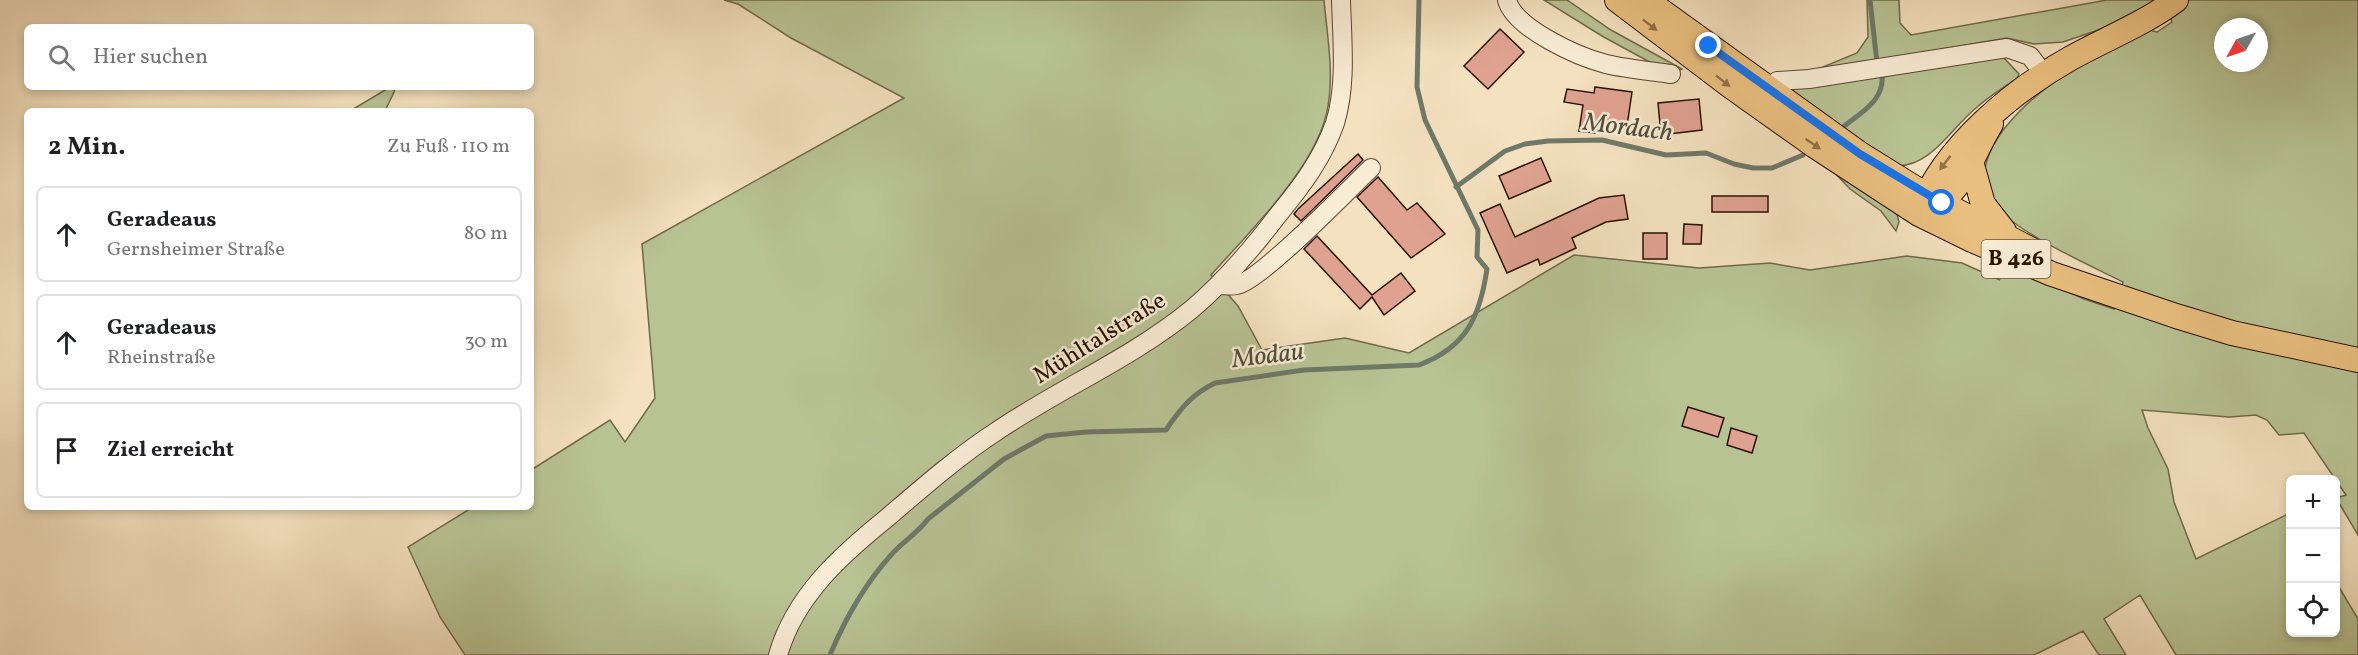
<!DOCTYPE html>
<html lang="de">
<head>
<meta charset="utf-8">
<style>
  body { margin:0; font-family:Vollkorn,serif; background:#f6f6f6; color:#202124 }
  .controls { position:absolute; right:18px; bottom:18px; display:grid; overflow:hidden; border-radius:9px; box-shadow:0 3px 9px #0003 }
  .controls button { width:54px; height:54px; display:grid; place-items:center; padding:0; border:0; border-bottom:2px solid #e0e0e0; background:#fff; color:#202124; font:30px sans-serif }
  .compass { position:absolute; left:2214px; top:18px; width:54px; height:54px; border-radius:50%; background:#fff; box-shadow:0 3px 9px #0003; rotate:230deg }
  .stop { position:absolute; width:18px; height:18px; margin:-14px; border:4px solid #1a73e8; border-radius:50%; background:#fff }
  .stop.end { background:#1a73e8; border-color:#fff; box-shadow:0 2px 6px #0008 }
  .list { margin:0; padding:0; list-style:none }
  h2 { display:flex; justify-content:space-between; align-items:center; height:78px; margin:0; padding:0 24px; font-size:26px }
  h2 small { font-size:20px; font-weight:400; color:#757577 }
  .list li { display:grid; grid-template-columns:39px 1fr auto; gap:18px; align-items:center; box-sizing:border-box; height:96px; margin:0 12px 12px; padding:0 12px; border:2px solid #e0e0e0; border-radius:9px }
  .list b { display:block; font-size:22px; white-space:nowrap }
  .list p { margin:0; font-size:20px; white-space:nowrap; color:#757577 }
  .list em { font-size:20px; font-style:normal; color:#757577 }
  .icon { flex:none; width:33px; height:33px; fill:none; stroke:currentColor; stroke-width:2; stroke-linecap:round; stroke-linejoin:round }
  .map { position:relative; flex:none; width:2358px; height:655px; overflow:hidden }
  .search { position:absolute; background:#fff; box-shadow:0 3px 9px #0003; left:24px; top:24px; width:510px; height:66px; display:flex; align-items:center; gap:15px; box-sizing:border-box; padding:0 21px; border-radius:9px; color:#757577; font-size:22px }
  .panel { position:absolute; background:#fff; box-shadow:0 3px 9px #0003; left:24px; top:108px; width:510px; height:402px; border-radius:9px }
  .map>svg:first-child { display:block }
  .green { fill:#b8c394; stroke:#706a4a; stroke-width:1.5; fill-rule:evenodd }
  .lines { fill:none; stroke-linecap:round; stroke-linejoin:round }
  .stream { stroke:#6e7969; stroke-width:5 }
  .building { fill:#dfa291; stroke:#281100; stroke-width:1.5 }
  .minor-casing { stroke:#5b4530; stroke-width:20 }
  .major-casing { stroke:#281100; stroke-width:26 }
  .minor { stroke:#f8ecd5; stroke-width:18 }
  .major { stroke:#eac080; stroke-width:24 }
  .oneway { fill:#937146 }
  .route { stroke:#1a73e8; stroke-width:8 }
  .labels { text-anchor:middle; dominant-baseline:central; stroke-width:5; stroke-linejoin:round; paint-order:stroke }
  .shield { fill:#f8ecd5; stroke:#665340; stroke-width:1.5 }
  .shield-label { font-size:22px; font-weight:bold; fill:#281100 }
  .street-label { font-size:24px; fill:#281100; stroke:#f8ecd5 }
  .water-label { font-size:26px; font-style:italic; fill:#514e3d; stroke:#f8ecd5 }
</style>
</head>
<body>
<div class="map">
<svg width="2358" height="655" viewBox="0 0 2358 655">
  <rect width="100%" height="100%" fill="#f4e1bf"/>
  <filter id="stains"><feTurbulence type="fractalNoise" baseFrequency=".00333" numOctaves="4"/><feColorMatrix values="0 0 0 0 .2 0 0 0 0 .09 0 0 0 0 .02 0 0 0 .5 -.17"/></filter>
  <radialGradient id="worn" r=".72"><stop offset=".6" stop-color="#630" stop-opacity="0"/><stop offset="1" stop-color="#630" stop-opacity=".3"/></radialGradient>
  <path class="green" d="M724,0H1324C1327,34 1334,72 1328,106C1319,165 1249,232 1211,275L1238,306L1262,350L1345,338L1409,353L1574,255L1699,268L1770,263L1810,270L1907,256L1962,263L2000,280L1987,266L1991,257L2084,299L2114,309L2123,282C2092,266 2007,229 1991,200C1977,174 1988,150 2004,129C2042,81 2093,57 2145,29L2157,32L2172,22L2166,7L2063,42L2034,44L2007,38L1908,55L2003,57L2019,74L2017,78C2003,88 1988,97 1976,108C1951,128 1931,167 1896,166V211L1899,222L1896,231L1881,211L1850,189L1831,169L1795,99L1784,83L1857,53L1868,37L1867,0H1899L1900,23L1911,35L2107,0H2358V535L2336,498L2346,495L2304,433L2279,435L2267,420L2256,415L2229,417L2142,410L2148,428L2168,469L2174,502L2196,559L2290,513V632H2336V582L2358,619V655H2176L2140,595L2104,619L2126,655H2099L2083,631L2034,655H465L440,617L408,547L473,507H531V470L610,420L625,442L655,398L642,244L904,98L791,38L738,4ZM2223,27H2259V63H2223Z
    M1544,0H1567L1611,30L1682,69L1678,71H1666L1602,36Z
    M390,87H395L394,92L385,111H350Z"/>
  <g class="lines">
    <path class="stream" d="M1870,0L1877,63
      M1842,128C1861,112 1885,101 1882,74
      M1456,187L1505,151L1525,144L1548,141L1602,140L1666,155L1706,153L1734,164L1753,168H1772L1803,155
      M830,655C845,619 865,584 891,555C902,542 918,533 928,519L1004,459L1046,436L1086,432L1166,430C1180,409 1192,394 1215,383L1304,370L1419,365C1467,347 1480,316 1487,269L1477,257L1478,230L1425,120L1417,87L1419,0"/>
  </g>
  <path class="building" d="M1500,29L1524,52L1488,89L1464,66Z
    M1595,87L1632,92L1627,126L1597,121L1595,133L1579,131L1583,105L1564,102L1567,89L1594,93Z
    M1699,99L1702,130L1661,135L1658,103Z
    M1358,154L1363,160L1301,221L1294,214L1298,209Z
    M1541,158L1551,181L1509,199L1499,176Z
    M1378,177L1407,210L1417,203L1445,234L1411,258L1357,197Z
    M1624,195L1628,219L1606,222L1572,238L1576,248L1540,265L1538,259L1507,273L1480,213L1500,204L1515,237L1599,198Z
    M1712,196H1768V212H1712Z
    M1684,224L1702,225L1701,244H1683Z
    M1643,233H1667V259H1643Z
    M1317,236L1372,295L1401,273L1415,291L1384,315L1372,297L1360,309L1304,249Z
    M1688,407L1724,418L1718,437L1682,426Z
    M1731,428L1757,436L1752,453L1727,445Z"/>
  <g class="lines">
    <g class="minor-casing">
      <path id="minor" d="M1507,0C1515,29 1579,57 1606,64C1627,69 1650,71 1671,74
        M1777,81L1809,79L2007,48L2030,56L2044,74
        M1218,285C1224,285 1231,286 1237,285C1261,280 1348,190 1371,168
        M778,655C795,596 841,555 887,518C922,488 956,458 994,433C1058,389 1131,359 1192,309C1224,282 1252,249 1278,215C1301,187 1323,158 1335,123C1347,84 1342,40 1341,0"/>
    </g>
    <g class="major-casing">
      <path id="major" d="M1617,0L1729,85L1812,144L1919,214L1972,240L2052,274L2176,316L2232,333L2358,360
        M1646,0L1860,154L1926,195L2030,249
        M1972,165L1983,204L2004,231
        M1921,209C1944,147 2014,90 2071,58C2105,39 2144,24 2176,0
        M1928,210C1964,192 1971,156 1991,124"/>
    </g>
    <use href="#minor" class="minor"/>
    <use href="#major" class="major"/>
  </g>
  <defs><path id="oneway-solid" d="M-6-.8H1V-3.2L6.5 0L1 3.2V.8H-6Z" transform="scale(1.5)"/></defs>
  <g class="oneway">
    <use href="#oneway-solid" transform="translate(1650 25) rotate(38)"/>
    <use href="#oneway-solid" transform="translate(1723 81) rotate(38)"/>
    <use href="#oneway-solid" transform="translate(1813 144) rotate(34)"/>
    <use href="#oneway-solid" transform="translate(1945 163) rotate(127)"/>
  </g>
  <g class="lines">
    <path class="route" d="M1709,46L1860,154L1942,203"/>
  </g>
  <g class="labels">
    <rect class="shield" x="1981.5" y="240" width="69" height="38" rx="4.5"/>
    <g class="shield-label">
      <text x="2016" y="259">B 426</text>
    </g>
    <g class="street-label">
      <text transform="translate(1100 339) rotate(-32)">Mühltalstraße</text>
    </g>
    <g class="water-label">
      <text transform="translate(1628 128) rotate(7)">Mordach</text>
      <text transform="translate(1268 356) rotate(-7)">Modau</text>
    </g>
  </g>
  <rect width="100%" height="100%" filter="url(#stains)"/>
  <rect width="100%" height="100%" fill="url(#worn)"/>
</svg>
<div class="controls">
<button>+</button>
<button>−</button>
<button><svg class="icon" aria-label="locate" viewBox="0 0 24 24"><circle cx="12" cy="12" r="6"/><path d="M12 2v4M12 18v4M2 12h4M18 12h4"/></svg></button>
</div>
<svg class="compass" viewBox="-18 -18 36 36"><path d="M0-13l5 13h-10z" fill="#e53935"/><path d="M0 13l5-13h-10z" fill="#757577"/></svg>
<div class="stop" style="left:1942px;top:203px"></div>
<div class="stop end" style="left:1709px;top:46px"></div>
<div class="search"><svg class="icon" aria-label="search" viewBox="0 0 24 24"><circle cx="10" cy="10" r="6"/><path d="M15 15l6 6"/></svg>Hier suchen</div>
<section class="panel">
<h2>2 Min.<small>Zu Fuß · 110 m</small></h2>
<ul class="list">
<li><svg class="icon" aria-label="ahead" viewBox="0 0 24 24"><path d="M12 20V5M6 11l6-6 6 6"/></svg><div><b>Geradeaus</b><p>Gernsheimer Straße</p></div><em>80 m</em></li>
<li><svg class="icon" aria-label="ahead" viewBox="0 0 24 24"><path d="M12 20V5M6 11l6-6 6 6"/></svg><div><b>Geradeaus</b><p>Rheinstraße</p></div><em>30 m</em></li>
<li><svg class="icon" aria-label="arrive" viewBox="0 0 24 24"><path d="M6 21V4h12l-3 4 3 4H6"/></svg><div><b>Ziel erreicht</b></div></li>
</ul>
</section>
</div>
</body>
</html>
